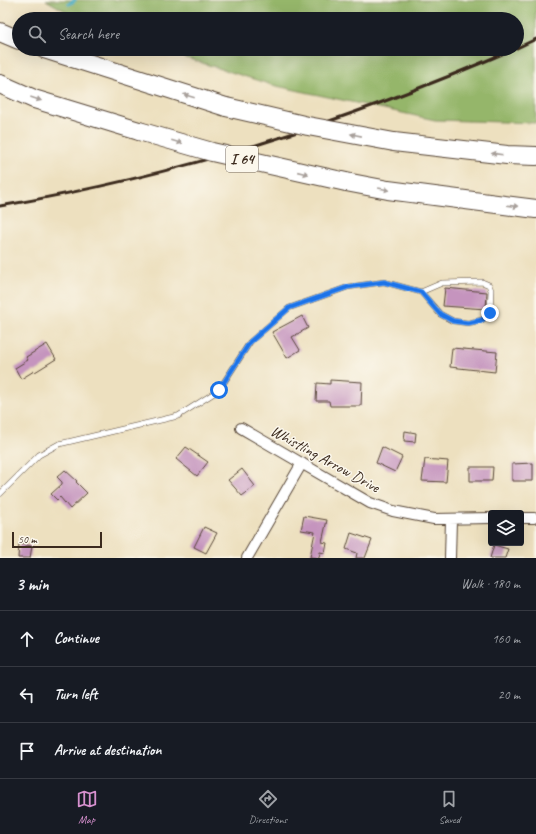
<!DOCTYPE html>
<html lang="en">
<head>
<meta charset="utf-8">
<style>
  body { margin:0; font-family:Caveat,sans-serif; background:#242831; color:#f1f3f6 }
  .controls { position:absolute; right:12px; bottom:12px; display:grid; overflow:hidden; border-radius:4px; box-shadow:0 4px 16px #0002 }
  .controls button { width:36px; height:36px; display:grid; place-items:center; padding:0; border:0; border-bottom:1px solid #363941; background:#171b24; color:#f1f3f6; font:20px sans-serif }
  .scale { position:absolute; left:12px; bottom:10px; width:90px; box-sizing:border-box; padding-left:4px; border:2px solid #3b2a1e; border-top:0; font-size:11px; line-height:14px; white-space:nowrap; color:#3b2a1e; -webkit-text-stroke:3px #fbf7ec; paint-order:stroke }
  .stop { position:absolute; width:12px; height:12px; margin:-9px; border:3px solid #1a73e8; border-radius:50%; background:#fff }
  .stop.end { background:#1a73e8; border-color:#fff; box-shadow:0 1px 4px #0008 }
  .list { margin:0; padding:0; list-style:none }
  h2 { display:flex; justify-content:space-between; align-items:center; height:52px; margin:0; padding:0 16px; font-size:17px }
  h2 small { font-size:13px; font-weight:400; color:#9ea1a6 }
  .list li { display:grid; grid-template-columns:26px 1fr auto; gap:12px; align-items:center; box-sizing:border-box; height:56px; padding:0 16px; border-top:1px solid #363941 }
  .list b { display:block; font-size:15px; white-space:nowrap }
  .list em { font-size:13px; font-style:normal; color:#9ea1a6 }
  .icon { flex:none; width:22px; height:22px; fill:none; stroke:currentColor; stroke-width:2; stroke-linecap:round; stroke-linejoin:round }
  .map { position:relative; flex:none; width:536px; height:558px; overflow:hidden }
  .search { position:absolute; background:#171b24; box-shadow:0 4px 16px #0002; left:12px; right:12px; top:12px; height:44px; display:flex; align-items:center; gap:10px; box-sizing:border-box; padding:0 14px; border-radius:22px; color:#9ea1a6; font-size:15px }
  .sheet { height:220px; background:#171b24 }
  nav { display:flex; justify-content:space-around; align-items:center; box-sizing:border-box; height:56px; border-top:1px solid #363941; background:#171b24; font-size:11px; color:#9ea1a6 }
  nav a { display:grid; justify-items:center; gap:2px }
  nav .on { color:#d690ce }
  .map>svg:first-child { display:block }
  .forest { fill:#95b66a; stroke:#687044 }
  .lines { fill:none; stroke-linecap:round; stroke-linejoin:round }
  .stream { stroke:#45abc5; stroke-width:3.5 }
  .building { fill:#c594be }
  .lane-casing { stroke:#564536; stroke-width:6 }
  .street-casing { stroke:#564536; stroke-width:12 }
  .highway-casing { stroke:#564536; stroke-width:20 }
  .lane { stroke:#fff; stroke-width:5 }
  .street { stroke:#fff; stroke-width:10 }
  .highway { stroke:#fff; stroke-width:18 }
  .rail { stroke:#3b2a1e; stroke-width:3 }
  .highway-bridge-casing { stroke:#564536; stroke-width:20; stroke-linecap:butt }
  .highway-bridge { stroke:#fff; stroke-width:18 }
  .oneway { fill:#a79f9a }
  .route { stroke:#1a73e8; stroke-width:5 }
  .labels { text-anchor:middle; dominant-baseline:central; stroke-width:3; stroke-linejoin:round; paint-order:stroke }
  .shield { fill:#fbf7ec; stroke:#75685c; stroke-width:1 }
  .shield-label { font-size:15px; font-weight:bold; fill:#3b2a1e }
  .street-label { font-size:16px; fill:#3b2a1e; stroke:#fbf7ec }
</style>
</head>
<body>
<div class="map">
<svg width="536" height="558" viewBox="0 0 536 558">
  <rect width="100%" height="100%" fill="#fbf7ec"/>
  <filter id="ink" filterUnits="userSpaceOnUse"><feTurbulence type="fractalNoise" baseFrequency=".025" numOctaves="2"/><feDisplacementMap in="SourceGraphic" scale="8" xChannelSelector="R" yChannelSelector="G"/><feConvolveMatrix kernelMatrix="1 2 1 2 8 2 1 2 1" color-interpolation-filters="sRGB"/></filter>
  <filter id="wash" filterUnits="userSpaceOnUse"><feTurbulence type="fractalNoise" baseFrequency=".012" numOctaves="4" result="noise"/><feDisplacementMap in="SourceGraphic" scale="16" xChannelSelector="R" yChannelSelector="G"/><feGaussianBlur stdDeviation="0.9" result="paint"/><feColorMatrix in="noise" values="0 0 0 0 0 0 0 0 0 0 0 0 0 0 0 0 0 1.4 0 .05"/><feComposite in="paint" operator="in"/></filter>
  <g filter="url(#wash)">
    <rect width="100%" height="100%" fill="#ede0bf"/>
    <path class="forest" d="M46,0H536V123L435,120L272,85L158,49H517V19H79Z"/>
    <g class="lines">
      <path class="stream" d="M69,4L75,0"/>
    </g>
    <g id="blocks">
      <path class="building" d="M445,288L487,292L486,309L443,306Z
        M302,316L308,328L292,337L300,350L287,358L272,332Z
        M47,344L56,359L35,372L34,371L21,379L15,368L28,360L26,357Z
        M452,348L497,352L495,372L450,367Z
        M330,380L362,382L361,406H330L329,401H316L317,383L330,384Z
        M405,431L416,433L415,442L404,441Z
        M186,447L208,462L197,476L176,459Z
        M382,447L402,457L395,472L376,463Z
        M425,459L448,461L446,482L422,481Z
        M533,463V481H512V464Z
        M470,467H493L492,481H470Z
        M242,469L255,486L242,496L228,480Z
        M65,470L77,481L76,482L87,493L70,509L60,497L57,500L51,494L62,484V482L57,477Z
        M304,516L327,520L322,542L327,543L325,553L320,552L319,558L310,557L315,532L301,530Z
        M204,527L217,533L206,553L194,547Z
        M351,533L372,540L365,558H356L357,553L346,549Z
        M19,544L32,546L30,558H18Z
        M494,545L508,549L505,558H490Z"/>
    </g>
  </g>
  <g filter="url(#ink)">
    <use href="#blocks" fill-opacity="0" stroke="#564536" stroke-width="1"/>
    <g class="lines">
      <g class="lane-casing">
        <path id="lane" d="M0,494L39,455L59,444L178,416L219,390L250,342L289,308L348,287L384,282L421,292L440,314L453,321L468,323L482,320L490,313L491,290L489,285L482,282L442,283L421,292"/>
      </g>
      <g class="street-casing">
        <path id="street" d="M241,428L370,503L393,511L434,519L491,518
          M521,518H534
          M247,558L302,463
          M450,558L451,519"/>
      </g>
      <g class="highway-casing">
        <path id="highway" d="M0,32L19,40
          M44,49L226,107
          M0,84L34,99L139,131
          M394,142L507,155L536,156
          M346,182L388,190L536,209"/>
      </g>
      <use href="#lane" class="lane"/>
      <use href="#street" class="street"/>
      <use href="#highway" class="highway"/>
      <path class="rail" d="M517,48L536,39
        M0,206C182,175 345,122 514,49"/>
      <g class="highway-bridge-casing">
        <path id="highway-bridge" d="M226,107L308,126L394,142
          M139,131L212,152L346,182"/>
      </g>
      <use href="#highway-bridge" class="highway-bridge"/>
    </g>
    <defs><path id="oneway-solid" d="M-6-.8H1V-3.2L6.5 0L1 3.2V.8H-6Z"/></defs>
    <g class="oneway">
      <use href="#oneway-solid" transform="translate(189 96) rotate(-163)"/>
      <use href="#oneway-solid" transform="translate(36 99) rotate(19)"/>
      <use href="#oneway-solid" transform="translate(356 135) rotate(-169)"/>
      <use href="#oneway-solid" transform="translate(177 142) rotate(16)"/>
      <use href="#oneway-solid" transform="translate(497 154) rotate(-173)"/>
      <use href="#oneway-solid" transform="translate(303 173) rotate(13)"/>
      <use href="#oneway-solid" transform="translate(384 189) rotate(10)"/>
      <use href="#oneway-solid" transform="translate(513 206) rotate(7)"/>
    </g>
  </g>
  <g class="lines" filter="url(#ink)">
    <path class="route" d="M219,390L250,342L289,308L348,287L384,282L421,292L440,314L453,321L468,323L482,320L490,313"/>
  </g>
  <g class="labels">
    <rect class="shield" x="226" y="146" width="32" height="26" rx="3"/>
    <g class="shield-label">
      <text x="242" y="159">I 64</text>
    </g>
    <g class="street-label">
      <text transform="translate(325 459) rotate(29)">Whistling Arrow Drive</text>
    </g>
  </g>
</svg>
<div class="controls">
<button><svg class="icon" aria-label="layers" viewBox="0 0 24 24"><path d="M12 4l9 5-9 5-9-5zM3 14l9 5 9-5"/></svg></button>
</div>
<div class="scale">50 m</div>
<div class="stop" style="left:219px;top:390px"></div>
<div class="stop end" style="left:490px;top:313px"></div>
<div class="search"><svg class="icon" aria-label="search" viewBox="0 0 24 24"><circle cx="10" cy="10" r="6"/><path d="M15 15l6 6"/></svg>Search here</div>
</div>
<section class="sheet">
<h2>3 min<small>Walk · 180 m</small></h2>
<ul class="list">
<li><svg class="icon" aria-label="ahead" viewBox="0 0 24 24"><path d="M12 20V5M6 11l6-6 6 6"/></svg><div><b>Continue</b></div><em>160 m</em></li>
<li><svg class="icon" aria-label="left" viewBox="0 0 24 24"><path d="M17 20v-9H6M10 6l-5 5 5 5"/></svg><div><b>Turn left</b></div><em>20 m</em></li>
<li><svg class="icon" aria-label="arrive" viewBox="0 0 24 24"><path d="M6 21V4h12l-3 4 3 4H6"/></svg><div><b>Arrive at destination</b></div></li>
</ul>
</section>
<nav>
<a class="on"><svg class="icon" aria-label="map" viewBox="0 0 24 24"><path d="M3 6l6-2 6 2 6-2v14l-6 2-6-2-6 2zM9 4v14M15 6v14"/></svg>Map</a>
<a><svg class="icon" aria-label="directions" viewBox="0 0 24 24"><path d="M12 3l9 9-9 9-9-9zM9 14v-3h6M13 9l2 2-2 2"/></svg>Directions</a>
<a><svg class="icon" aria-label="saved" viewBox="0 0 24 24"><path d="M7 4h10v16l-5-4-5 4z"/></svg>Saved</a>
</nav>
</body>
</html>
